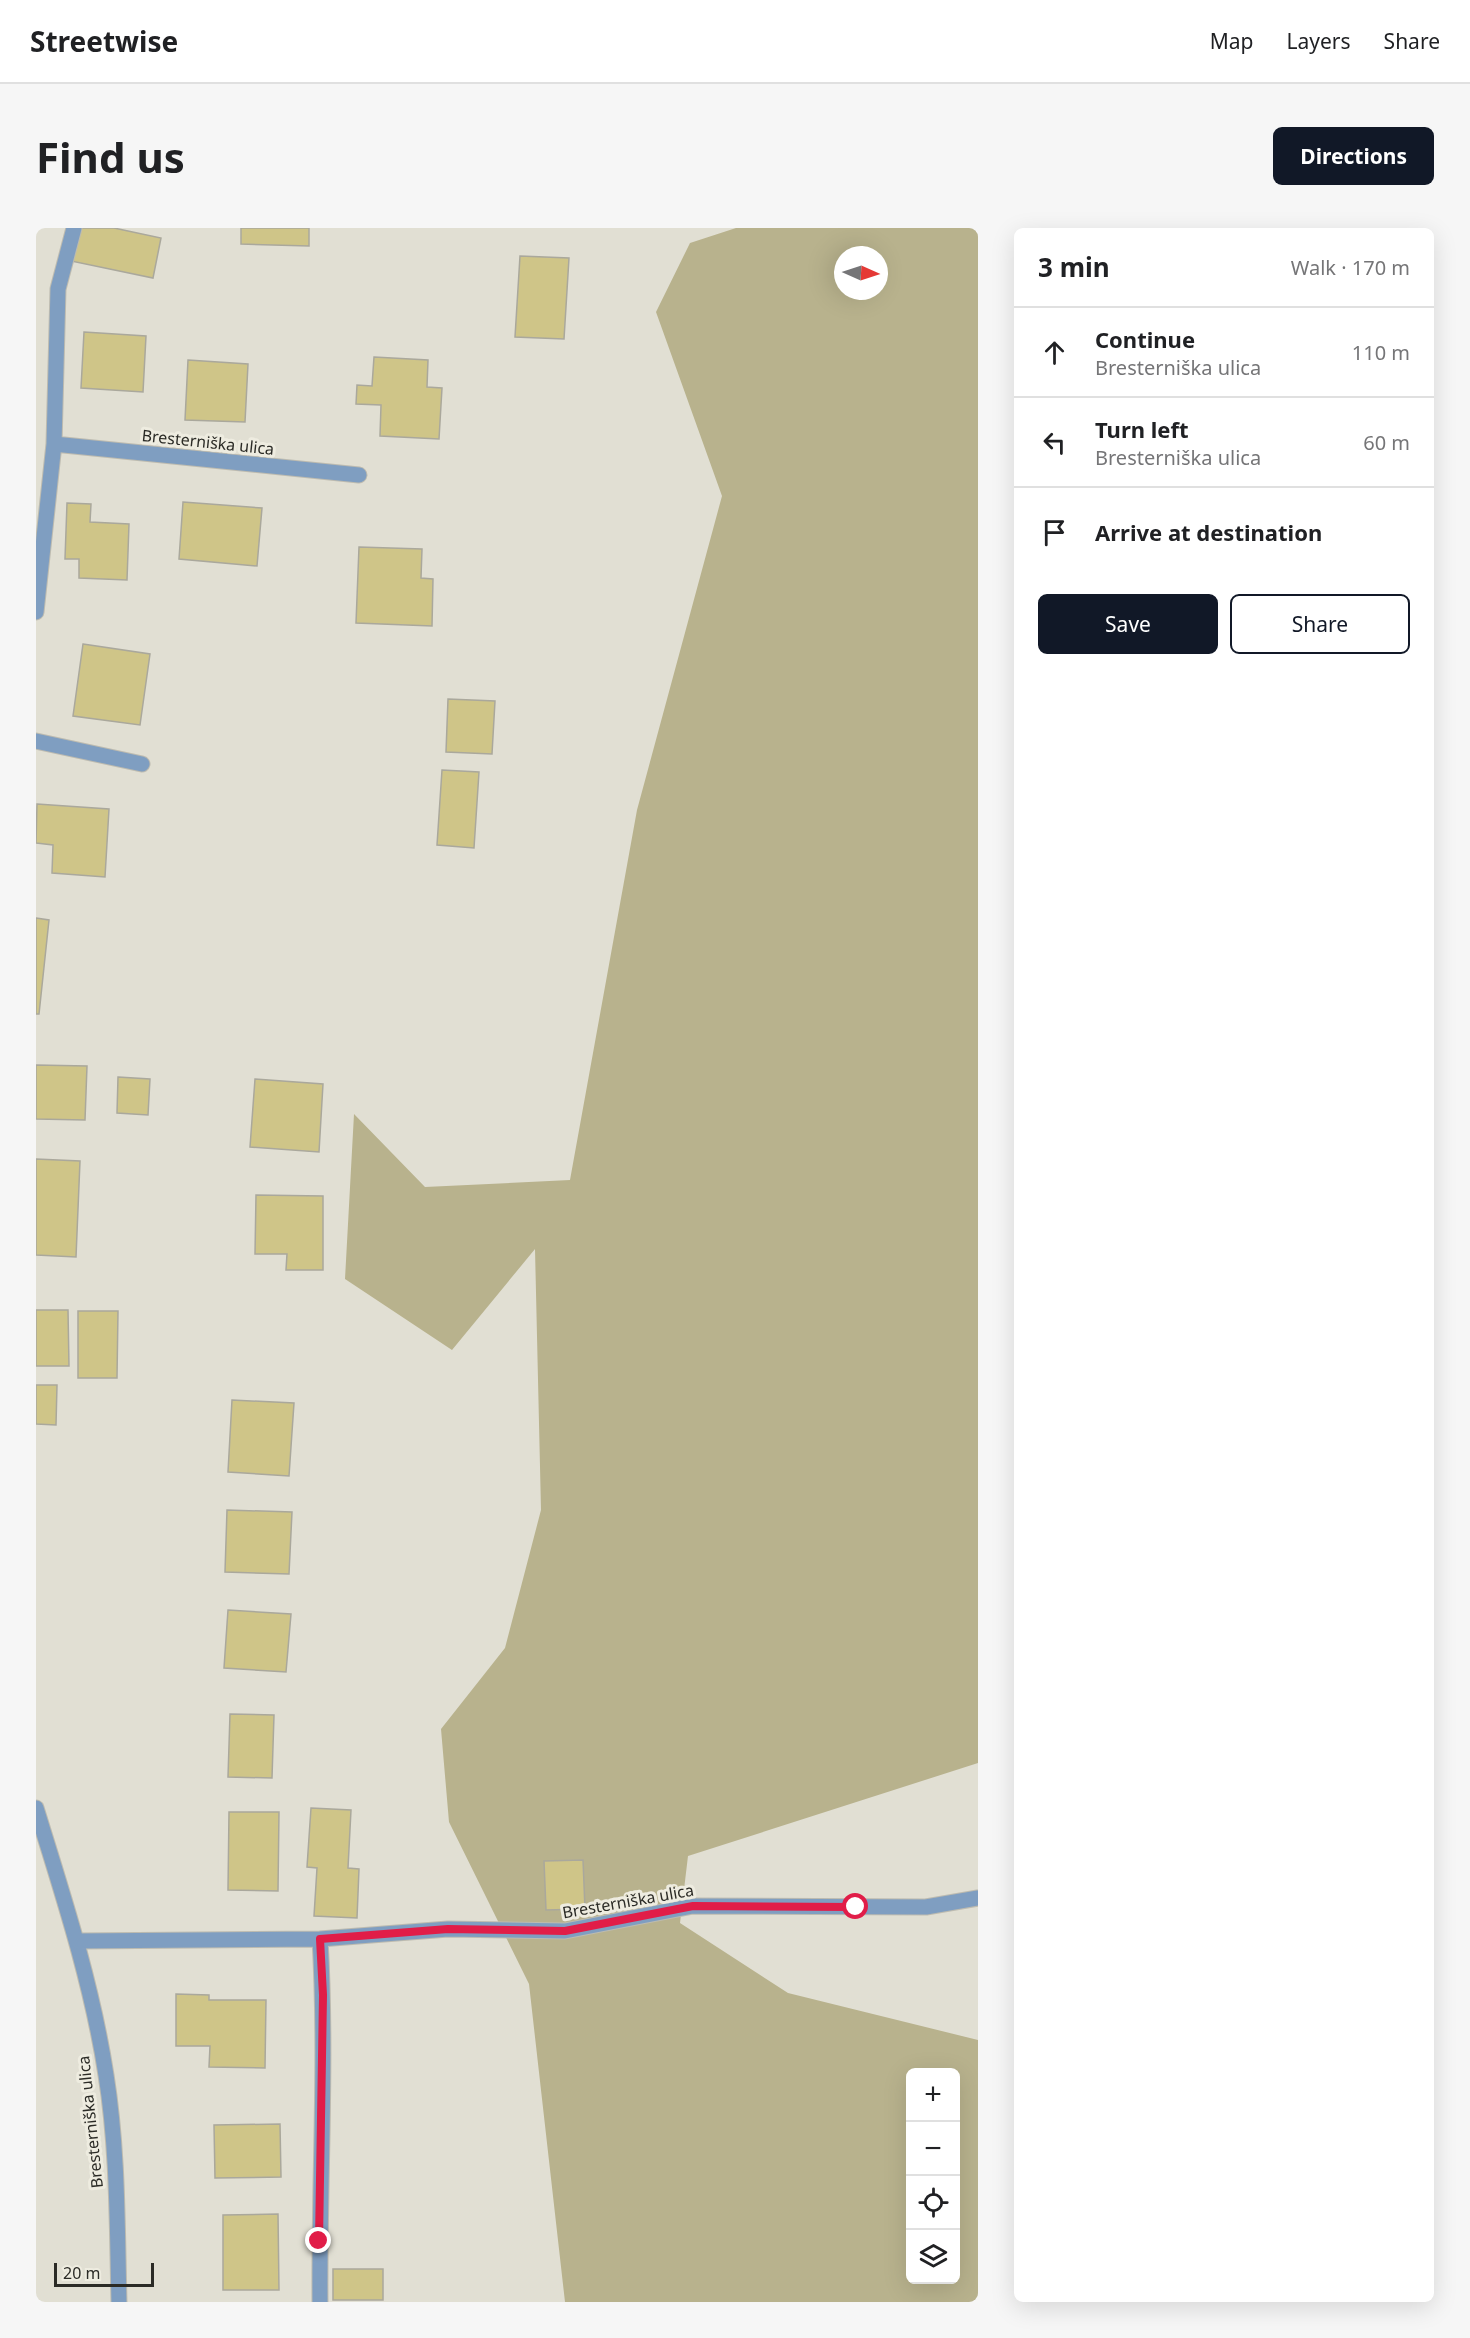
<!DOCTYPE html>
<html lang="en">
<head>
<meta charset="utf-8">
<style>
  body { margin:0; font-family:"Noto Sans",sans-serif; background:#f6f6f6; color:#202124 }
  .controls { position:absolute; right:18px; bottom:18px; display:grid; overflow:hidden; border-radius:9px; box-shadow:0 6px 24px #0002 }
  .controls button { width:54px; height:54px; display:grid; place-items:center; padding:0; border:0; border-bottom:2px solid #e0e0e0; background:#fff; color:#202124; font:30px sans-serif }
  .compass { position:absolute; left:798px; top:18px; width:54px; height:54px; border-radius:50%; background:#fff; box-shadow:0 6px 24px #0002; rotate:93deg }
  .scale { position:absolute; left:18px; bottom:15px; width:100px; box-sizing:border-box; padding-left:6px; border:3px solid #2b2b26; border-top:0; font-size:16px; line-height:21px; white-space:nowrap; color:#2b2b26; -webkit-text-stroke:4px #eeece0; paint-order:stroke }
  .stop { position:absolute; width:18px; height:18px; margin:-14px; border:4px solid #e11d48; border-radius:50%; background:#fff }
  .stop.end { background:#e11d48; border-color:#fff; box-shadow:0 2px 6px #0008 }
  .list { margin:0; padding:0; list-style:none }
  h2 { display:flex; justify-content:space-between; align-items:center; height:78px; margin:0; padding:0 24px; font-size:26px }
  h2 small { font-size:20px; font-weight:400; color:#757577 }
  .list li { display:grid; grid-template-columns:39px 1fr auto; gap:18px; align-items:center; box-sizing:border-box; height:90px; padding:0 24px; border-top:2px solid #e0e0e0 }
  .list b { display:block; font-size:22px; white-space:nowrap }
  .list p { margin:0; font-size:20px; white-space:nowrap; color:#757577 }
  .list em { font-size:20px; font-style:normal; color:#757577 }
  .actions { display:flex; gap:12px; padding:18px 24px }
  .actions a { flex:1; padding:14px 0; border:2px solid #111827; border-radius:9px; text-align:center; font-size:21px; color:#111827 }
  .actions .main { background:#111827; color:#fff }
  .icon { flex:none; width:33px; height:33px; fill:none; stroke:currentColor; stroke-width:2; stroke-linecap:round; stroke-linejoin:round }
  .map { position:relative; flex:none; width:942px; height:2074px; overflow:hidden; border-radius:9px }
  header { display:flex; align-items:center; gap:36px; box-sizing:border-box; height:84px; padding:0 30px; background:#fff; border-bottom:2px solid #e0e0e0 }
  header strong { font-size:28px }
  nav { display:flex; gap:33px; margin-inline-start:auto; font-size:21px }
  .intro { display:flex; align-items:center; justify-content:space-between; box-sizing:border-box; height:144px; padding:0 36px }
  h1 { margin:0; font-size:42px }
  .button { padding:15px 27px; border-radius:9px; background:#111827; color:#fff; font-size:21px; font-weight:700 }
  main { display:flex; gap:36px; padding:0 36px }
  aside { flex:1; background:#fff; border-radius:9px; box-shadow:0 6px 24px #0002 }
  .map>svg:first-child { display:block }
  .green { fill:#b8b28d; fill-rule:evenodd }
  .building { fill:#cfc588; stroke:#aaa89c; stroke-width:1.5 }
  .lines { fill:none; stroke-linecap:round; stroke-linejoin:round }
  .minor-casing { stroke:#bdbbb0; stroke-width:17 }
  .minor { stroke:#7f9ec1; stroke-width:15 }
  .route { stroke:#e11d48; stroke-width:8 }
  .labels { text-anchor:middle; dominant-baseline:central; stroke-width:6; stroke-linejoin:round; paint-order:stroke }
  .street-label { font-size:16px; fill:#2b2b26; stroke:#eeece0 }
</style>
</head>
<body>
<header>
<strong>Streetwise</strong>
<nav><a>Map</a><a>Layers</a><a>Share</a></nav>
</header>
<div class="intro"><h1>Find us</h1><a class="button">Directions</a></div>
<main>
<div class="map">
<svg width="942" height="2074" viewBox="0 0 942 2074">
  <rect width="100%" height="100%" fill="#e1dfd3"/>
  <path class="green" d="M700,0H942V1535L652,1628L644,1695L752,1765L942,1812V2074H529L493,1756L413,1594L405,1501L469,1420L505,1282L499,1021L416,1122L309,1051L318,886L389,959L534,952L601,582L686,268L620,84L654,15ZM807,27H843V63H807ZM874,1844H920V2052H874Z"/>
  <path class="building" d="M42,0H78L125,10L117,50L35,33Z
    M205,0H273V18L205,16Z
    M484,28L533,30L528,111L479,109Z
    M48,104L110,108L107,164L45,160Z
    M338,129L392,132L391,159L406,160L403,211L344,208L345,177L320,176L321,157L336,158Z
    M152,132L212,136L209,194L149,192Z
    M147,274L226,280L221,338L143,331Z
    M31,275L55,276L54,294L93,296L91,352L43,350V331H29Z
    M323,319L386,321L385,350L397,351L396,398L320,395Z
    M47,416L114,426L104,497L37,488Z
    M412,471L459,473L456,526L410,524Z
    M406,542L443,544L438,620L401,617Z
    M1,576L73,581L69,649L16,645L17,617L0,615Z
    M0,690L13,692L3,786H0Z
    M0,837L51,838L49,892L0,891Z
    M82,849L114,851L112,887L81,885Z
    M219,851L287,856L283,924L214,919Z
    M0,931L44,933L40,1029L0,1027Z
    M220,967L287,968V1042H250L251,1026H219Z
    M0,1082H32L33,1138H0Z
    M42,1083H82L81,1150H42Z
    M0,1157H21L20,1197L0,1196Z
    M196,1172L258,1175L253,1248L192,1244Z
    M191,1282L256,1284L253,1346L189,1344Z
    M192,1382L255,1386L250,1444L188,1440Z
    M194,1486L238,1487L236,1550L192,1549Z
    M275,1580L315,1582L312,1640L323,1641L321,1690L278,1688L281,1640L271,1639Z
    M193,1584H243L242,1663L192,1662Z
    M547,1632L549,1681L510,1682L508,1633Z
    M140,1766L173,1767V1772H230L229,1840L173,1839L174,1818H140Z
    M244,1896L245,1949L179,1950L178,1897Z
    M242,1986L243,2062H187V1987Z
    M297,2041H347V2072H297Z"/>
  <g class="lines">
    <g class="minor-casing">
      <path id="minor" d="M18,216L323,247
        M0,384L18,216L22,61L38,0
        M0,513L106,536
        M0,1580C27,1667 56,1756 70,1847C82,1922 81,1999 83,2074
        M284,1711C291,1832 283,1953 284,2074
        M42,1713L284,1711L412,1701L529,1703L657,1678L890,1679L942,1670"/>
    </g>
    <use href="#minor" class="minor"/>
  </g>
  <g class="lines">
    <path class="route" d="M283,2013L287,1767L284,1711L412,1701L529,1703L657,1678L820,1679"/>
  </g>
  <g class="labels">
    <g class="street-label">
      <text transform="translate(172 214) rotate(6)">Bresterniška ulica</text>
      <text transform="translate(592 1673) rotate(-10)">Bresterniška ulica</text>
      <text transform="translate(54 1894) rotate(-96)">Bresterniška ulica</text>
    </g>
  </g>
</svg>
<div class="controls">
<button>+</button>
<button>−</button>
<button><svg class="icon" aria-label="locate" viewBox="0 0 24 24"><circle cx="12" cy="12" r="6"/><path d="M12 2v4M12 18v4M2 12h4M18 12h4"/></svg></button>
<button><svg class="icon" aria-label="layers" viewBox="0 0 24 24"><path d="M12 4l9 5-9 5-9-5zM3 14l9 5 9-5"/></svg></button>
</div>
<svg class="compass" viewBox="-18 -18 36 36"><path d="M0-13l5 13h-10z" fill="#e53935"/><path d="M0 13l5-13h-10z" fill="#757577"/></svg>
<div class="scale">20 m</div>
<div class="stop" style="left:820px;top:1679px"></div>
<div class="stop end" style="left:283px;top:2013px"></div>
</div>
<aside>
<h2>3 min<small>Walk · 170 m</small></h2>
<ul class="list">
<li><svg class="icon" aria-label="ahead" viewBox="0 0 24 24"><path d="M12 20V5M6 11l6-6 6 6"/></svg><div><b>Continue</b><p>Bresterniška ulica</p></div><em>110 m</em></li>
<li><svg class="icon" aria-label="left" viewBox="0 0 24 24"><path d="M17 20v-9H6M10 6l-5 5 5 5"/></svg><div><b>Turn left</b><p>Bresterniška ulica</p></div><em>60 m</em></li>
<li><svg class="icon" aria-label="arrive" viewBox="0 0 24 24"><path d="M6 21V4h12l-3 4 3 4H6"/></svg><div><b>Arrive at destination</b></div></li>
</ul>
<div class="actions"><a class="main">Save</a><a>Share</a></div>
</aside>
</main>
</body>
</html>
